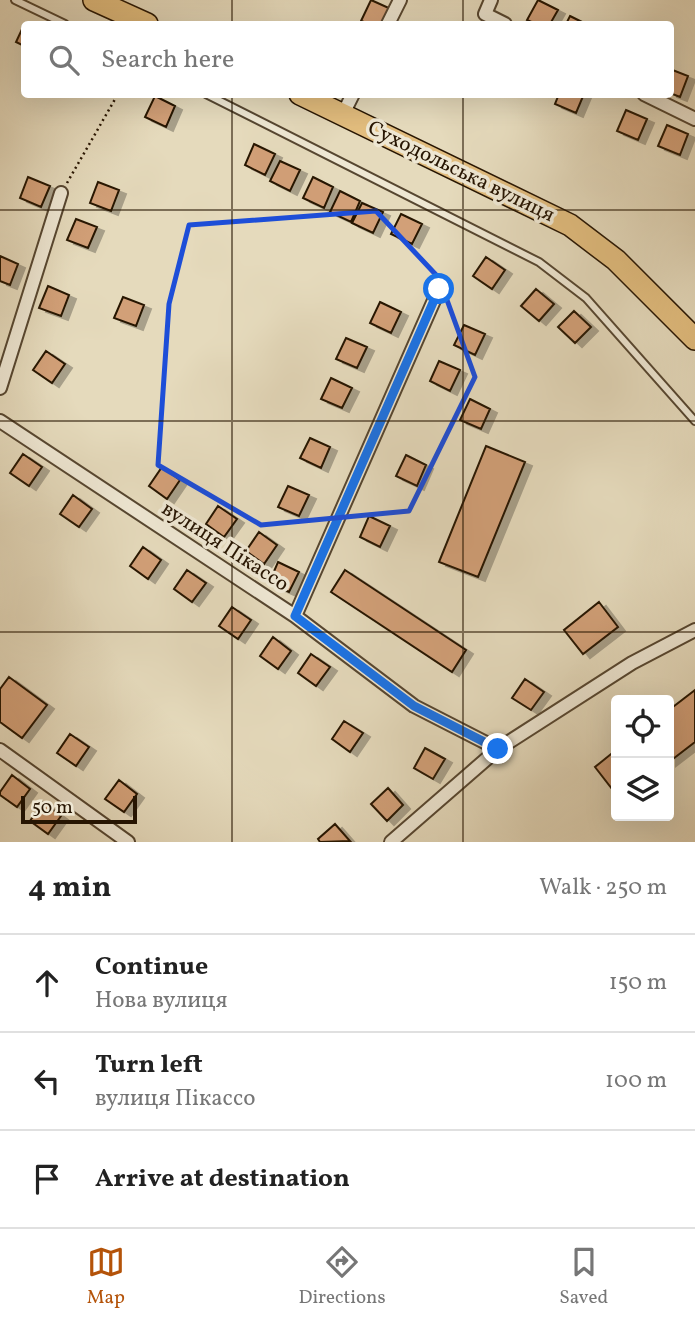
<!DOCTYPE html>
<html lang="en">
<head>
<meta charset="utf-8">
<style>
  body { margin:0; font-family:Vollkorn,serif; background:#f6f6f6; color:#222 }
  .controls { position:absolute; right:21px; bottom:21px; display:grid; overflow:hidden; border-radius:7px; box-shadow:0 7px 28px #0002 }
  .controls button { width:63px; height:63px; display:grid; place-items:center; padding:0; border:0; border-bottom:2px solid #e0e0e0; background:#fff; color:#222; font:35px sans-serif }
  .scale { position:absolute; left:21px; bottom:18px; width:116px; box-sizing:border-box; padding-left:7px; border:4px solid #271502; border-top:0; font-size:19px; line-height:24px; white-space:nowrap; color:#271502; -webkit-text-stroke:5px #eee7d3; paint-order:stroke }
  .stop { position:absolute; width:21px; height:21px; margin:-16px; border:5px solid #1a73e8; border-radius:50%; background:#fff }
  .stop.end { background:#1a73e8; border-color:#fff; box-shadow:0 2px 7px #0008 }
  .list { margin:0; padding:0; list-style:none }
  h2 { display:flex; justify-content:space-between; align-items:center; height:91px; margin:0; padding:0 28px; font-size:30px }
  h2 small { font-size:23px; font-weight:400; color:#767676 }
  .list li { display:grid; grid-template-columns:46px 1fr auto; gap:21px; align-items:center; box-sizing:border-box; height:98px; padding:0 28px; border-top:2px solid #e0e0e0 }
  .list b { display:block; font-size:26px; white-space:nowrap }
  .list p { margin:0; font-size:23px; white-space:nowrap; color:#767676 }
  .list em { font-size:23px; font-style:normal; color:#767676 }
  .icon { flex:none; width:38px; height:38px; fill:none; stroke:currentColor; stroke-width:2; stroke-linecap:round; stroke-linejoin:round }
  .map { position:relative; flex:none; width:695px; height:842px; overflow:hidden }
  .search { position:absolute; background:#fff; box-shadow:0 7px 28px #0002; left:21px; right:21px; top:21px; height:77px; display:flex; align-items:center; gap:18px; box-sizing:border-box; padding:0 24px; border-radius:7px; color:#767676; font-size:26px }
  .sheet { height:385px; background:#fff }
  nav { display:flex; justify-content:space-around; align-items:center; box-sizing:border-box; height:98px; border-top:2px solid #e0e0e0; background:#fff; font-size:19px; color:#767676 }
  nav a { display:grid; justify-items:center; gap:4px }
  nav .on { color:#b45309 }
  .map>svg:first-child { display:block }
  .building { fill:#d2a078; stroke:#271502; stroke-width:2; filter:url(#shadow) }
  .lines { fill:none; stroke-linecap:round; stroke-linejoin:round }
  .lane-casing { stroke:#564630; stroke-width:10 }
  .street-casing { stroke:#564630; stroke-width:16 }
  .primary-casing { stroke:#271502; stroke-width:24 }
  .path { stroke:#271502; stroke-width:2.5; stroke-dasharray:2 3.5; stroke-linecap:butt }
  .lane { stroke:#eee7d3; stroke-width:6 }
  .street { stroke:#eee7d3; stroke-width:12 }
  .primary { stroke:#e2bd7e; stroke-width:21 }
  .route { stroke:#1a73e8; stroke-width:9 }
  .marked { fill:none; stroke:#1d4ed8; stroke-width:5; stroke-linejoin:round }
  .grid { fill:none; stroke:#271502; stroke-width:2; stroke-opacity:0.55 }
  .labels { text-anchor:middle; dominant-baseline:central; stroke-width:7; stroke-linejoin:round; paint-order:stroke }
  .street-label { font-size:21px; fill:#271502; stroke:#eee7d3 }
</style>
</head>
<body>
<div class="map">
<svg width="695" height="842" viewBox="0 0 695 842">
  <defs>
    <filter id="shadow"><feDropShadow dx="7" dy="4" stdDeviation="0" flood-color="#0004"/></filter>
  </defs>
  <rect width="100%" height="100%" fill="#e5dabc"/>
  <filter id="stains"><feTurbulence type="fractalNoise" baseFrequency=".00286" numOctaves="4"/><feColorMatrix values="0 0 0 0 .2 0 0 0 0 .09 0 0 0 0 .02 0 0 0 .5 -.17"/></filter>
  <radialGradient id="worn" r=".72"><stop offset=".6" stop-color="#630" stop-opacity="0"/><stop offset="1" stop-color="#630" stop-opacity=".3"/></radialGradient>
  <path class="building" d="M371,0L391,9L384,24H370L361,21Z
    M538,0L558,10L550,24H536L527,20Z
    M570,16L586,24H566Z
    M24,25V46L16,42Z
    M670,69L688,76L680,97L670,93Z
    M559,94H584L576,113L555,104Z
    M155,96L175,106L166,127L145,117Z
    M626,110L647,119L638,140L617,131Z
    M667,125L688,134L680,155L658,146Z
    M254,144L275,154L265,175L245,165Z
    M280,161L300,170L290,191L270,181Z
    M28,177L50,186L41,207L20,198Z
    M313,177L333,187L324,208L303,198Z
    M98,182L119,190L111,211L90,203Z
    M340,191L360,201L351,222L330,212Z
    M362,203L383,212L373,233L352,223Z
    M401,214L422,224L412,244L391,234Z
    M76,219L97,227L88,248L67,240Z
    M0,256L18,264L10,285L0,281Z
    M486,257L505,270L492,289L473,276Z
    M48,286L69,295L61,316L39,308Z
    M536,289L554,304L539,321L521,306Z
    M123,297L144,305L136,326L114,318Z
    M380,302L401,312L391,333L370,323Z
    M574,311L591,327L575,343L558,327Z
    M464,325L485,334L475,355L454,345Z
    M346,338L367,347L357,368L336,359Z
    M46,351L65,364L52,383L33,370Z
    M439,361L460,370L450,391L430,381Z
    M331,378L352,388L342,408L321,399Z
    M470,399L490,409L481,429L460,420Z
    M310,438L330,447L321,468L300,458Z
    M486,446L525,462L478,577L439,562Z
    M23,454L42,467L29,486L10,473Z
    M406,455L426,465L417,486L396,476Z
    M162,467L180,480L167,499L149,486Z
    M288,486L309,495L299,516L278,507Z
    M73,495L92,509L79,527L60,514Z
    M218,506L237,519L224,537L206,524Z
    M369,516L390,526L380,547L360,537Z
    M259,532L277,545L264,564L246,551Z
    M143,547L161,560L148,579L130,566Z
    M278,562L299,572L289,592L269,583Z
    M187,570L206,583L192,602L174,589Z
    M345,570L466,650L452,672L331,592Z
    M599,602L618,627L583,654L564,630Z
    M232,607L251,620L238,639L219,626Z
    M273,637L291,651L278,669L260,656Z
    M311,654L330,667L316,686L298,673Z
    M9,677L47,705L22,738L0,722V689Z
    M525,679L544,692L531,710L512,698Z
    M695,690V742L669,762V710Z
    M344,721L363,733L350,752L332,739Z
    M70,734L89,747L76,766L57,753Z
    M425,748L445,759L433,779L414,768Z
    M616,750V794L595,767Z
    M12,775L30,789L17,807L0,795V792Z
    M119,780L137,794L124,812L105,799Z
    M388,788L403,805L387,821L371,804Z
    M43,802L61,816L48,834L30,821Z
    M335,824L350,841L320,842L318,839Z"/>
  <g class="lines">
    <g class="lane-casing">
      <path id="lane" d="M15,0L65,24
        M206,94L539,262L586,298L695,421"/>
    </g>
    <g class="street-casing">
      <path id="street" d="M491,0L485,14L505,24
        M388,24L400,0
        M644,94L695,119
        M343,114L353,94
        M0,388L61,193
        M0,421L295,616L414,706L498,749
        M295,616L439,289
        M0,750L128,842
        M391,842L498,749L632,663L695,630"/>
    </g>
    <g class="primary-casing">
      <path id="primary" d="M94,0L147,24
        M300,94L570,225L616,260L695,339"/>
    </g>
    <path class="path" d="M67,183L118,94"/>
    <use href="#lane" class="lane"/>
    <use href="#street" class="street"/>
    <use href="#primary" class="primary"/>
  </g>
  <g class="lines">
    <path class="route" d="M439,289L295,616L414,706L498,749"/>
  </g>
  <path class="marked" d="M376,211L439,278L475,377L409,511L261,525L158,465L169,304L189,225Z"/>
  <path class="grid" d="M232,0V24M463,0V24M232,94V842M463,94V842M0,210H695M0,421H695M0,632H695"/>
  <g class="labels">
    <g class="street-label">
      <text transform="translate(461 172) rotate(26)">Суходольська вулиця</text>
      <text transform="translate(225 547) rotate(33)">вулиця Пікассо</text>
    </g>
  </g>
  <rect width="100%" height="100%" filter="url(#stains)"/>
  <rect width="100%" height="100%" fill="url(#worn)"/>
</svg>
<div class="controls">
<button><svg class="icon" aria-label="locate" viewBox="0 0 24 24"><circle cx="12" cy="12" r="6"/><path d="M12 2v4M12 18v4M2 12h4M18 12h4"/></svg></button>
<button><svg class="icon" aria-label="layers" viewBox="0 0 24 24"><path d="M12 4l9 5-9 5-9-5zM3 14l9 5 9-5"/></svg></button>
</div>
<div class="scale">50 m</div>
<div class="stop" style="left:439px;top:289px"></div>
<div class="stop end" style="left:498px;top:749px"></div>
<div class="search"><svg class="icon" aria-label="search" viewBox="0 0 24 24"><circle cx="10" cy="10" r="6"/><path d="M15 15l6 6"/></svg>Search here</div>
</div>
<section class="sheet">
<h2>4 min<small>Walk · 250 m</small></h2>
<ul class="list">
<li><svg class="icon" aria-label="ahead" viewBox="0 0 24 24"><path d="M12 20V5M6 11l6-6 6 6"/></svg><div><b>Continue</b><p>Нова вулиця</p></div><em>150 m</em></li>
<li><svg class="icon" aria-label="left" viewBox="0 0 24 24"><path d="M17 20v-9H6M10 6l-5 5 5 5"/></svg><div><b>Turn left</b><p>вулиця Пікассо</p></div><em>100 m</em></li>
<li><svg class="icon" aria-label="arrive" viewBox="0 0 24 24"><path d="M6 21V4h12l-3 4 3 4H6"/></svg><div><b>Arrive at destination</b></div></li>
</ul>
</section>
<nav>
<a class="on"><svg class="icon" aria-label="map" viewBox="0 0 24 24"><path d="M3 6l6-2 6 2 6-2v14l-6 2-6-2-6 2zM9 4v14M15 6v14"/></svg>Map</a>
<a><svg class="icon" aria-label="directions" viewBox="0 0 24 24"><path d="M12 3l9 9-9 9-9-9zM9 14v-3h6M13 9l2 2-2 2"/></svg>Directions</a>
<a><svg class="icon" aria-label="saved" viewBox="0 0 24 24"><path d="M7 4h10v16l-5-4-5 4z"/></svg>Saved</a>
</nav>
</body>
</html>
